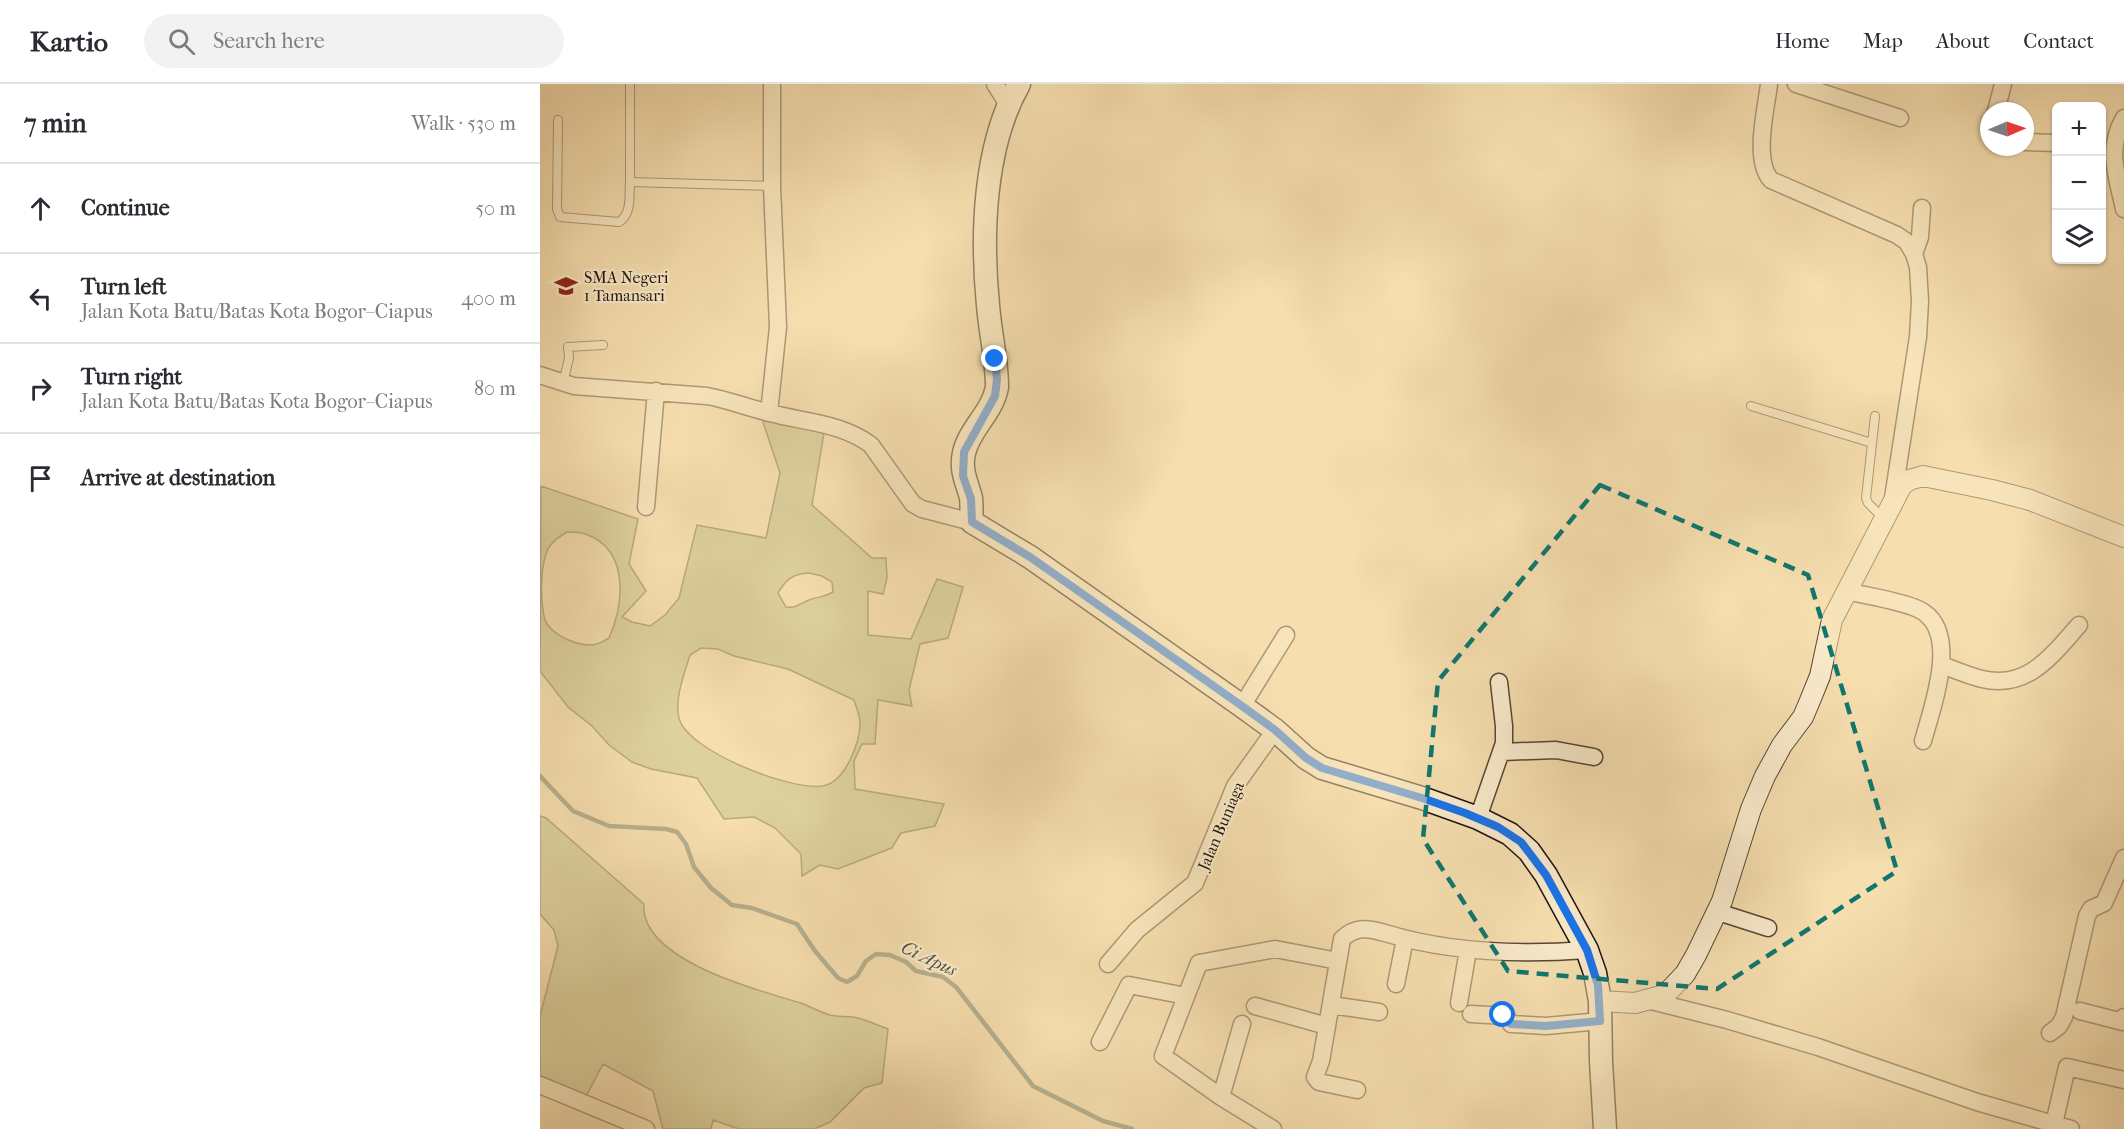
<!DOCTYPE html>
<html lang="en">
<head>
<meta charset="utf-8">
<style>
  body { margin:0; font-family:"IM FELL French Canon",serif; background:#f2f2f3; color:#2b2b33 }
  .controls { position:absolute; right:18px; top:18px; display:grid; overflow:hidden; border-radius:9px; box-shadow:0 2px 4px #0004 }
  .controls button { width:54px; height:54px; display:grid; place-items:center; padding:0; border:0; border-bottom:2px solid #e1e1e2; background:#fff; color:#2b2b33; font:30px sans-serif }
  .compass { position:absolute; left:1440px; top:18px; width:54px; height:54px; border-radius:50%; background:#fff; box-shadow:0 2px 4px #0004; rotate:88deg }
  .stop { position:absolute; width:18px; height:18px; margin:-14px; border:4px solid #1a73e8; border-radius:50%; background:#fff }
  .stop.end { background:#1a73e8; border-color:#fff; box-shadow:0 2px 6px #0008 }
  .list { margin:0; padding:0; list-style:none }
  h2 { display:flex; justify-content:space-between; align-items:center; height:78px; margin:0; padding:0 24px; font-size:26px }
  h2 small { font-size:20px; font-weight:400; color:#7c7c81 }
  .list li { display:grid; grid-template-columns:39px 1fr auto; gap:18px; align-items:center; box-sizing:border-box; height:90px; padding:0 24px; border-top:2px solid #e1e1e2 }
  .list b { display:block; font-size:22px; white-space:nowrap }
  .list p { margin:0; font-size:20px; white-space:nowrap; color:#7c7c81 }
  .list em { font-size:20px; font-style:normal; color:#7c7c81 }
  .icon { flex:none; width:33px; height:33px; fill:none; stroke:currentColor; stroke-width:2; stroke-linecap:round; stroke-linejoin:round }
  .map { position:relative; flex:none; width:1584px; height:1045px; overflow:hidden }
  header { display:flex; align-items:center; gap:36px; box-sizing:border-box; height:84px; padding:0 30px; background:#fff; border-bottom:2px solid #e1e1e2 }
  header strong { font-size:28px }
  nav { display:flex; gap:33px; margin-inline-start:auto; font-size:21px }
  .search { width:420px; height:54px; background:#f2f2f3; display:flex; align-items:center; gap:15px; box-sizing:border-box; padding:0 21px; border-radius:33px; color:#7c7c81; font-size:22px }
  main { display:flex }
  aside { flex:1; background:#fff }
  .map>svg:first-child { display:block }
  .green { fill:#bfc089; stroke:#706a48; stroke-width:1.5; fill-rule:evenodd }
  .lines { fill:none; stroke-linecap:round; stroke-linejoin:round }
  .stream { stroke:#6b7868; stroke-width:4.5 }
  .service-casing { stroke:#564632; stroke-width:10 }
  .minor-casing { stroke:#564632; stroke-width:19 }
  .tertiary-casing { stroke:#564632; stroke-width:22 }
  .secondary-casing { stroke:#211308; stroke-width:25 }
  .service { stroke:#f9eacb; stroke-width:8 }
  .minor { stroke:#f9eacb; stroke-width:16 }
  .tertiary { stroke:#f9eacb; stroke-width:20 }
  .secondary { stroke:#f9eacb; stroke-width:22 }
  .route { stroke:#1a73e8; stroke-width:8 }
  .marked { fill:none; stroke:#0f766e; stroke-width:4.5; stroke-dasharray:12 8; stroke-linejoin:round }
  .labels { text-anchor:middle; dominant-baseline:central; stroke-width:4.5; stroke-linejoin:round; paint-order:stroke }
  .poi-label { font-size:16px; fill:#211308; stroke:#f9eacb; text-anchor:start }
  .street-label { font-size:16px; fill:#211308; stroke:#f9eacb }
  .water-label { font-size:18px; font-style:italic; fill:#4c4e40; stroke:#f9eacb }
</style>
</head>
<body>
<header>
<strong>Kartio</strong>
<div class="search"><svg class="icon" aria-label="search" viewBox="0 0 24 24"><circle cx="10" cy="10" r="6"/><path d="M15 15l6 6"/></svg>Search here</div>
<nav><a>Home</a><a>Map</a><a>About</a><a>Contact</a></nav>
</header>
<main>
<aside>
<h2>7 min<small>Walk · 530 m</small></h2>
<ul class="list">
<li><svg class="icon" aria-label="ahead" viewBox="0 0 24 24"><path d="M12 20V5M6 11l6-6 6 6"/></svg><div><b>Continue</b></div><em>50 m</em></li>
<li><svg class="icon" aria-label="left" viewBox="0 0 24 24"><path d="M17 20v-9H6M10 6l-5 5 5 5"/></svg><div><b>Turn left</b><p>Jalan Kota Batu/Batas Kota Bogor–Ciapus</p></div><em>400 m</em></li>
<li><svg class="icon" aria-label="right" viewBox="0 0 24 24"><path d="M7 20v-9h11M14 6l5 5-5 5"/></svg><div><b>Turn right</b><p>Jalan Kota Batu/Batas Kota Bogor–Ciapus</p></div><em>80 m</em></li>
<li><svg class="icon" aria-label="arrive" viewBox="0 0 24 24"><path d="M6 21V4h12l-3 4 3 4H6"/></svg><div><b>Arrive at destination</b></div></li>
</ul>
</aside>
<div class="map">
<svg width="1584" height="1045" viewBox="0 0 1584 1045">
  <rect width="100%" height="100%" fill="#f6deaf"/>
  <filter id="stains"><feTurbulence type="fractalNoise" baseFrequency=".00333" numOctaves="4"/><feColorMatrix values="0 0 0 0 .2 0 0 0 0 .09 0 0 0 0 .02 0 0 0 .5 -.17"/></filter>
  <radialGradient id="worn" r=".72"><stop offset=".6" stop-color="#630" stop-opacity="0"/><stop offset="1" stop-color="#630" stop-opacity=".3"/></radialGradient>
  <path class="green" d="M220,329L284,349L272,421L332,474H346L347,494L343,510L328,507V551L371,555L397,495L423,503L408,554L380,560L369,606L372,622L338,616L335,660H322L314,677L315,705L404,720L395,742L361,749L352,764L298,785L280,781L262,792L261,770L235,744L214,733L184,735L157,694L111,685L92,678L69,661L52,642L28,623L0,587L1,402L98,435L89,480L106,507L82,533L92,538L110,542L125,531L139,514L157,441L226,454L240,389ZM27,448C33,448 40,448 45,450C90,465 84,520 69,554C65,556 61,559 57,560C40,564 12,552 5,536C0,517 0,485 7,467C11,458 19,453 27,448ZM269,489L282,492L292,498L293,508C283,514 279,512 269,516C258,520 259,524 246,523L238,509C246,495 253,490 269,489ZM161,564L178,565L194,572L248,585L314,616C316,623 320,631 320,639C320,659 305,698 283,702C251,707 147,667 139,634C134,615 145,588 150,571Z
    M0,732L6,734L104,820C99,876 220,907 261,919C271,923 280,928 290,931C298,933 306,932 313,933C325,935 337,941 348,945L342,999L324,1004L290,1038L274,1045H199L173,1036L171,1045H123L113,1007L63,980L41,1022L0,1003V932L18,862L14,846L0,830Z"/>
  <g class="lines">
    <path class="stream" d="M0,692L33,727L69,742L126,745L137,748L146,760L154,783L171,804L192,821L212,824L257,840L275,867L298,894L307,898L317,892L326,877L336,870L350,871L366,878L376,887L403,893L416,903L493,1002L563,1037L592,1045"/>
    <g class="service-casing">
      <path id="service" d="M90,0V98L232,102
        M18,36L17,125L20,133L79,138C92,130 89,112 90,98
        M23,299L29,274L28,263L63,261
        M1211,322L1332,359
        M1335,332L1326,414L1328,419L1343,434"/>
    </g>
    <g class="minor-casing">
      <path id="minor" d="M455,0L468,21
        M1229,0C1226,26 1213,76 1231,96L1357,151L1367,158L1374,170L1378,183L1380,217L1378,253L1353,414
        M1256,0L1360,34
        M1456,27L1463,0
        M1584,34C1566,65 1577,92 1584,125
        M1485,58L1516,59
        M1374,170L1380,153L1382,124
        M0,291L34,302L167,312C189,316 208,324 230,329C264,338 302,339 331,361L373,420L382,425L432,438
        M229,329L238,243L232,102V0
        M106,423L116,307
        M1307,507C1327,512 1361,517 1378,525C1422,545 1392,623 1383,657
        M1402,581C1415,586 1429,592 1442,595C1488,606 1512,571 1539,541
        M702,622L746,551
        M962,668L1016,666L1054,673
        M938,734L964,659V642L959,598
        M1178,828L1228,844
        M568,880L597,846L655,799L695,702L735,646
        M856,900L865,855
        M1107,916L1187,936L1278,963L1437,1018L1531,1045
        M919,919L928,866
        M791,921L839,928
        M715,922L787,942
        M1540,927L1583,938L1584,933
        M931,930L966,932L971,940L1006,942L1060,937
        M702,940L681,1013L733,1045
        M1510,949L1519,942L1524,933L1547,832L1551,825L1564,819L1584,774
        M560,958L589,901L646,912
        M0,1001L106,1045
        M817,1006L779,998L775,993L781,977L802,855C815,842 828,844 845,849C910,869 979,871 1047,866
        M681,1013L623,972L659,879L735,865L798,877
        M1514,1040L1527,983L1584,996"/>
    </g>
    <g class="tertiary-casing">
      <path id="tertiary" d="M1060,917L1095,919L1125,911L1145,890L1156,871L1182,817L1211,725L1225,692L1242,661L1263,633L1269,619L1280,592L1292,536L1362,401L1369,396L1383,392L1452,406L1490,416L1584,453"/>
    </g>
    <g class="secondary-casing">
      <path id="secondary" d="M479,0C444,62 441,150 448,221C450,248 457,276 457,303C453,328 429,345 424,369C420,387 427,398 431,414C432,422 431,430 432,438L490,473L702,622L735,646L766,674L782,684L882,714L938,734L970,750L989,767L1006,791L1047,866L1055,889L1060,917L1061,977L1065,1045"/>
    </g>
    <use href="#service" class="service"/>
    <use href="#minor" class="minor"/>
    <use href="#tertiary" class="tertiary"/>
    <use href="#secondary" class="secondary"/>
  </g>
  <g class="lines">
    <path class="route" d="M455,275L457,295L455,312L424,368L423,392L431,415L432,438L490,473L702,622L735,646L766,674L782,684L882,714L925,729L958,743L981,758L1006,791L1047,866L1058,901L1060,937L1006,942L971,940L968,932L963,931"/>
  </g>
  <path d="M0 0H1584V1045H0ZM1060,401L1268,491L1357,787L1177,905L968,887L883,755L898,597Z" fill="#f6deaf" fill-opacity=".55" fill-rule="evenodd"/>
  <path class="marked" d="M1060,401L1268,491L1357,787L1177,905L968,887L883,755L898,597Z"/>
  <defs>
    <g id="school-bare" transform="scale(1.8)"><path d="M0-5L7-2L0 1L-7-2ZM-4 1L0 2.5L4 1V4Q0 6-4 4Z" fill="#8f2418" stroke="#f9eacb" stroke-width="2.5" paint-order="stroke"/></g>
  </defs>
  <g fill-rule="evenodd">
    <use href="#school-bare" x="26" y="202"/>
  </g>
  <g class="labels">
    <g class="poi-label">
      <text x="44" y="193">SMA Negeri<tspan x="44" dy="18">1 Tamansari</tspan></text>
    </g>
    <g class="street-label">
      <text transform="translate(681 742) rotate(-67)">Jalan Buniaga</text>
    </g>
    <g class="water-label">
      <text transform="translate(389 875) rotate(25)">Ci Apus</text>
    </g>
  </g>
  <rect width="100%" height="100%" filter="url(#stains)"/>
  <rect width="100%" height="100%" fill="url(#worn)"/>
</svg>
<div class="controls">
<button>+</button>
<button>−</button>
<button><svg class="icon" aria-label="layers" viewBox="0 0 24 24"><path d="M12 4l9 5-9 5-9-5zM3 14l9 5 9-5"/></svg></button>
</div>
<svg class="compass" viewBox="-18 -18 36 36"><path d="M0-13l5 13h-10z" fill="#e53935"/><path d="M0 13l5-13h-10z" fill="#7c7c81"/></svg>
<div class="stop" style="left:963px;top:931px"></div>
<div class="stop end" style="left:455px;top:275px"></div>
</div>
</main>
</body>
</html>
